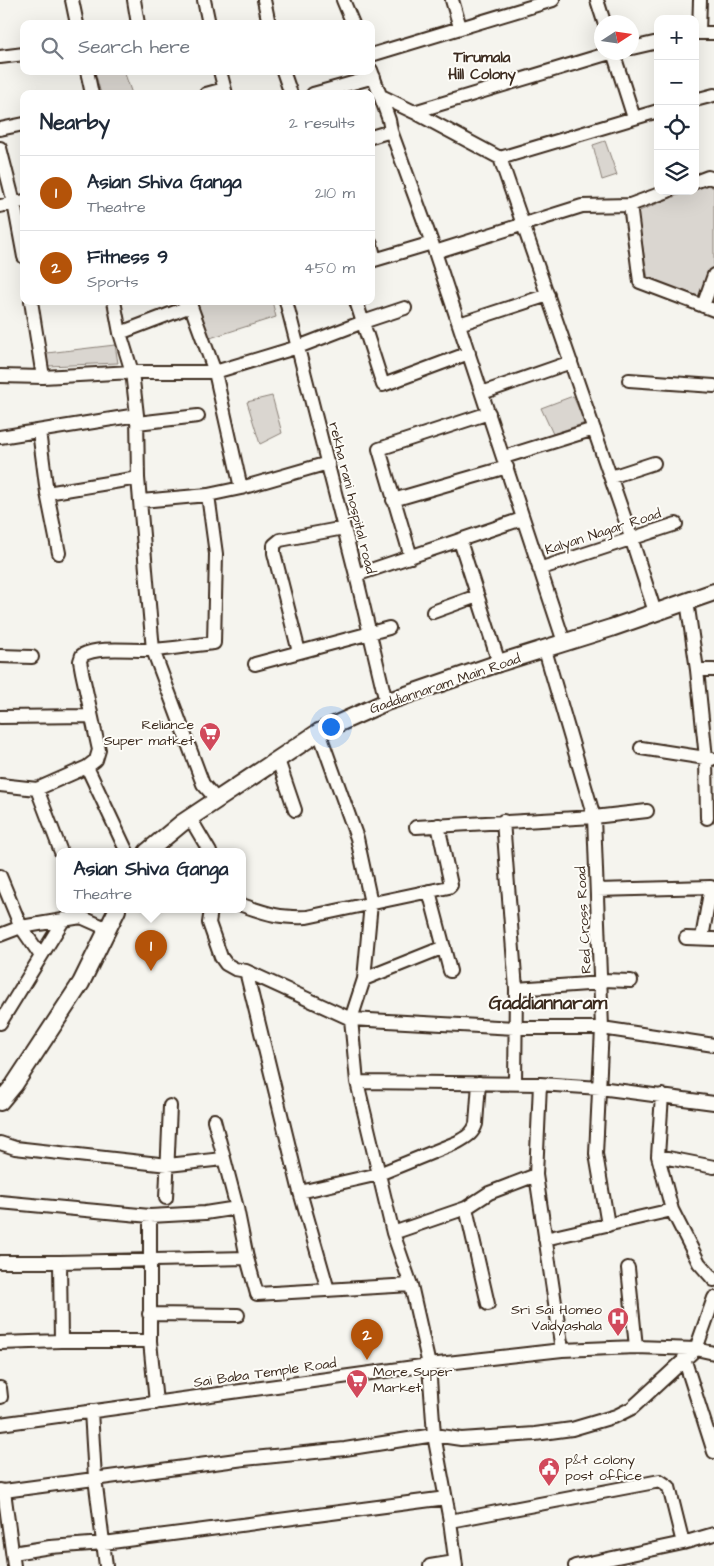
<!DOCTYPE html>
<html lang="en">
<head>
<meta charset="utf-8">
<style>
  body { margin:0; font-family:"Architects Daughter",sans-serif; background:#f2f2f3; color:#1f2937 }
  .controls { position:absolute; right:15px; top:15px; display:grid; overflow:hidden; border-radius:10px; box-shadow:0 5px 20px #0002 }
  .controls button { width:45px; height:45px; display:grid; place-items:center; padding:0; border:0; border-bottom:1px solid #e0e1e3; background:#fff; color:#1f2937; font:25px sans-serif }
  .compass { position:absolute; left:594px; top:15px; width:45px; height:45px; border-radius:50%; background:#fff; box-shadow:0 5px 20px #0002; rotate:78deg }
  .you { position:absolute; left:330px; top:726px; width:18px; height:18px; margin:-12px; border:4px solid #fff; border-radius:50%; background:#1a73e8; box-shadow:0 0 0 8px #1a73e833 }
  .badge { display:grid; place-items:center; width:32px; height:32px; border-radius:50%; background:#b45309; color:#fff; font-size:16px; font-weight:700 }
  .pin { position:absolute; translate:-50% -41px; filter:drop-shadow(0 1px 2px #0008) }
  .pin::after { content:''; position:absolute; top:26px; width:18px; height:15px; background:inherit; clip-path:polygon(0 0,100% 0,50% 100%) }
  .popup { position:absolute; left:56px; top:848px; width:190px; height:65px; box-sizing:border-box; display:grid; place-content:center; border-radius:10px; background:#fff; filter:drop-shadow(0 1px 4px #0005); font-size:16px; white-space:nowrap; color:#747a83 }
  .popup b { font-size:19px; color:#1f2937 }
  .popup::after { content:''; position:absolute; left:50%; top:100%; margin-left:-10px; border:10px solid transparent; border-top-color:#fff }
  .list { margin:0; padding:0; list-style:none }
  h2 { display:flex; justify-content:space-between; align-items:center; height:65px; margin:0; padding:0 20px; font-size:21px }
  h2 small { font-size:16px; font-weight:400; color:#747a83 }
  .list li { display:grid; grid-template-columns:32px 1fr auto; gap:15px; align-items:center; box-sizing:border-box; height:75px; padding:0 20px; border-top:1px solid #e0e1e3 }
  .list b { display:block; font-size:19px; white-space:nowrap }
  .list p { margin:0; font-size:16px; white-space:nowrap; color:#747a83 }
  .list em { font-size:16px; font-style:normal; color:#747a83 }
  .icon { flex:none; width:28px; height:28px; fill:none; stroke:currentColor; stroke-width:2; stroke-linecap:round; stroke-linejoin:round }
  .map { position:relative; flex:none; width:714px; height:1566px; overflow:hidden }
  .search { position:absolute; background:#fff; box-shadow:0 5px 20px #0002; left:20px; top:20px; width:355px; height:55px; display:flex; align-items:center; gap:12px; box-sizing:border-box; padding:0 18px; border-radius:10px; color:#747a83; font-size:19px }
  .panel { position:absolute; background:#fff; box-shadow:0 5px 20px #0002; left:20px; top:90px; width:355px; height:215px; border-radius:10px }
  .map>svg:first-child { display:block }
  .green { fill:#dad6d0; stroke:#8a8077 }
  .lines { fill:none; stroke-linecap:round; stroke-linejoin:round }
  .minor-casing { stroke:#3b2a1e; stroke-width:16 }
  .major-casing { stroke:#3b2a1e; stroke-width:20 }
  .minor { stroke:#fdfcf7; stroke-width:12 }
  .major { stroke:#fdfcf7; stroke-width:16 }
  .labels { text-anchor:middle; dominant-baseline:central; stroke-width:4; stroke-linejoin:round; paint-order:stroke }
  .street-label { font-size:14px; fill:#3b2a1e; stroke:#fdfcf7 }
  .poi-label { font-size:14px; fill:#3b2a1e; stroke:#fdfcf7; text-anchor:end }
  .neighbourhood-label { font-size:15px; font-weight:bold; fill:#3b2a1e; stroke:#fdfcf7 }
  .district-label { font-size:19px; font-weight:bold; fill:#3b2a1e; stroke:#fdfcf7 }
</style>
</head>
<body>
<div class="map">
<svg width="714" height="1566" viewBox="0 0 714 1566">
  <rect width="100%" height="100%" fill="#f5f4ee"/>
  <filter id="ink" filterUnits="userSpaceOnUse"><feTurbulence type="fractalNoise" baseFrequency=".02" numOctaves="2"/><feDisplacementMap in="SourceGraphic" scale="10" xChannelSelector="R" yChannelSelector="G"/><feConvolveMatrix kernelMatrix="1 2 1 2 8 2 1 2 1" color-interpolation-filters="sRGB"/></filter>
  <g filter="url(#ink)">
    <path class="green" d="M98,71H124L132,94H101L95,72Z
      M605,141L617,175L602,180L593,145Z
      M706,184L714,188V265L701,299L648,279L637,212L688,191H695V188Z
      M197,301H272L276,317L207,339Z
      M115,345L118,363L48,366L47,353Z
      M272,396L282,433L260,444L247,402Z
      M573,396L585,423L553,434L541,408Z"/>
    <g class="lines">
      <g class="minor-casing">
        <path id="minor" d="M72,0L77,24
          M134,0L138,24
          M204,0L209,24
          M264,0L269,24
          M343,0L353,24
          M452,0L460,27
          M597,0L604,22
          M699,32L700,0
          M695,33H714
          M632,48L658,42
          M613,52L634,118
          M371,55L553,0
          M0,57L24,54
          M371,70L389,120L391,131L432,243L564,642
          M87,71L92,94
          M220,71L226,94
          M283,71L291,94
          M206,94L224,89
          M313,94L374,77
          M381,96L414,112L613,52
          M695,100L714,95
          M414,112L500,158L626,522L655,612
          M0,129L24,124
          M371,137L391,131
          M0,148L14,203L24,257
          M500,158L658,111
          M695,182L708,177L714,179
          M630,205L640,282L714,310
          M0,206L24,201
          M371,244L375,260
          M435,252L582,206L630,205L668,191
          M371,261L432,243
          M31,301L43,377
          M114,301L120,333L132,372L137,415L138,478L153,650L203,784L217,800
          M189,301L215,372L241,488L328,463
          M286,301L356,575L386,702
          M356,301L383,385L469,353
          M703,306L714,275
          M459,324L548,295
          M120,333L191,306
          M0,376L43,377L132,372H215L298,347L363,322L405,308
          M629,380L714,386
          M482,393L571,362
          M137,423L198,416
          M39,431L47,493L59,553
          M0,437L137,415
          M504,457L594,429
          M611,477L654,463
          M47,493L138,478
          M393,500L507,467
          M141,501L208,495
          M460,541L499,663
          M411,557L379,449L489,413
          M539,569L676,524
          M356,575L522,519
          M687,601L697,670L706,758L707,818
          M433,612L477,596
          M545,650L594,817L602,1028L596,1154L608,1225
          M299,652L274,553V545L280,540L344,528
          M0,656L32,657
          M255,664L389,628
          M697,670H714
          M0,717L91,716
          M319,732L357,838L371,903L364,979L351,1019L357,1082L393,1233L411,1285L429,1365L434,1435L450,1521L456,1566
          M641,748L712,759
          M278,760L295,810
          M87,767L127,852
          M0,785L37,789
          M190,818L210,852
          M503,821L516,989L515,1083
          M416,827L594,817L647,811
          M61,852L37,789L87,767L96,760L99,750L82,672L80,661L82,655C100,646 131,651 152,650C172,649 193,645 214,643L216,554L208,495L241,488
          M0,876L21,927L41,956
          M597,890L711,887L702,938
          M429,891L450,971
          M242,905C268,914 279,918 307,917L449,887L451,885L438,825
          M211,910L209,923L221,957L226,964L235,969L246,971L351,1019L515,1028H602L714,1045
          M0,935L21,927L81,917L108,929
          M686,938L714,939
          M246,971L300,1192L328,1290
          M364,979L444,947
          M602,980L631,981
          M516,989L602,983
          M0,1023L64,919
          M357,1082L540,1084L600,1088L714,1103
          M540,1084L536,1175L562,1350
          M662,1095L658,1156L672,1210L699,1263L714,1280
          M214,1120L237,1208L247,1258L257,1294L411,1285
          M0,1143L15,1148L168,1165L223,1159
          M658,1156L714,1167
          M300,1192L379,1174L458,1142C466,1137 473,1134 476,1124L479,1083
          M166,1198L170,1106
          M0,1202L150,1216L205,1213L237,1208
          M466,1208L488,1304
          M150,1216V1341L156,1403
          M393,1233L466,1208L489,1193L536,1175
          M545,1239L672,1210
          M0,1262H60L247,1258
          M60,1262L61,1341
          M628,1268L636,1347
          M149,1314L238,1315
          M0,1343L61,1341H150
          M684,1358L714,1452
          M0,1388L1,1397
          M91,1411L95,1478L106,1566
          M0,1424L429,1365L562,1350L636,1347L696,1349L714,1353
          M0,1490L4,1491L244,1459L345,1449L434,1435L461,1439L535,1434L572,1429L616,1416L632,1408L696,1349L714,1298
          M4,1491L14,1566
          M450,1521L660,1481L669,1487L683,1543
          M13,1553L50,1547L104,1543L446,1498
          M430,1566L455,1562
          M575,1566L683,1543L714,1534"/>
      </g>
      <g class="major-casing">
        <path id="major" d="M147,852L182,823L319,732L386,702L499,663L611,628L714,592
          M0,1102L14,1085L81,983L117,910"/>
      </g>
      <use href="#minor" class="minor"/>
      <use href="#major" class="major"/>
    </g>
  </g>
  <defs>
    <g id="supermarket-pin" transform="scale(1.125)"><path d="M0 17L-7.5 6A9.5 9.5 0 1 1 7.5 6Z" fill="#d1495b" stroke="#fdfcf7"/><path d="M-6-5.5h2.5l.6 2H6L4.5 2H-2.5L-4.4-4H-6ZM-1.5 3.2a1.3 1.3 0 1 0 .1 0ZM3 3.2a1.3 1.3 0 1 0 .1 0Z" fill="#fff"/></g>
    <g id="hospital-pin" transform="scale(1.125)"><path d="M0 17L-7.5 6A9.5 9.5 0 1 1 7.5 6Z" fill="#d1495b" stroke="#fdfcf7"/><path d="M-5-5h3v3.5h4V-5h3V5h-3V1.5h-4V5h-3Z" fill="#fff"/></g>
    <g id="civic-pin" transform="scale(1.125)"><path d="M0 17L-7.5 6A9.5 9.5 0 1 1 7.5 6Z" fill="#d1495b" stroke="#fdfcf7"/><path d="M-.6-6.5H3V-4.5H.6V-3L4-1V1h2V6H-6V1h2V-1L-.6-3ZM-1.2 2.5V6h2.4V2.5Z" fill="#fff"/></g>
  </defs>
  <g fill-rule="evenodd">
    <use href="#supermarket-pin" x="210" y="733"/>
    <use href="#hospital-pin" x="618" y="1318"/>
    <use href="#supermarket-pin" x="357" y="1380"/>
    <use href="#civic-pin" x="549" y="1468"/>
  </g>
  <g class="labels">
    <g class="street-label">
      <text transform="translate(352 498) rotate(76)">rekha rani hospital road</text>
      <text transform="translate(603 532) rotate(-18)">Kalyan Nagar Road</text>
      <text transform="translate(445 684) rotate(-19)">Gaddiannaram Main Road</text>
      <text transform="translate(584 920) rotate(-93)">Red Cross Road</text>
      <text transform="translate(265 1373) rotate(-8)">Sai Baba Temple Road</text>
    </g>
    <g class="poi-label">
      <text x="194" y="725">Reliance<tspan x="194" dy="16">Super matket</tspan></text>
      <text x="602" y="1310">Sri Sai Homeo<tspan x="602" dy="16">Vaidyashala</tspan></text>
      <text x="373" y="1372" text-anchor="start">More Super<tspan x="373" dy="16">Market</tspan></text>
      <text x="565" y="1460" text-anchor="start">p&amp;t colony<tspan x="565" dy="16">post office</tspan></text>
    </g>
    <g class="neighbourhood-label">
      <text x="482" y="57">Tirumala<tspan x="482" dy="17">Hill Colony</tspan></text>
    </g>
    <g class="district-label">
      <text x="548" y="1003">Gaddiannaram</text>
    </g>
  </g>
</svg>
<div class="controls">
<button>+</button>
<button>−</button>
<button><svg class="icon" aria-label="locate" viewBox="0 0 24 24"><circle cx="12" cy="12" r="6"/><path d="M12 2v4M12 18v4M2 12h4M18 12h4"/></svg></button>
<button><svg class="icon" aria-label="layers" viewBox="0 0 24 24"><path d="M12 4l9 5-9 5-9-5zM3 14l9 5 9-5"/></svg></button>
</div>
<svg class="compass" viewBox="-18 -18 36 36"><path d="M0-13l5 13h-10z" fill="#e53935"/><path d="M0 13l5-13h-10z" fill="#747a83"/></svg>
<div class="you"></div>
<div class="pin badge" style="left:151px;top:971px">1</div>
<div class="popup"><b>Asian Shiva Ganga</b>Theatre</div>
<div class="pin badge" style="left:367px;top:1360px">2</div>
<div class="search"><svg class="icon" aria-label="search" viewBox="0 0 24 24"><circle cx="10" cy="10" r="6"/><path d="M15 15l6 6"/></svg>Search here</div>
<section class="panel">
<h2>Nearby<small>2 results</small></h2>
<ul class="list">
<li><span class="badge">1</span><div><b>Asian Shiva Ganga</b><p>Theatre</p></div><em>210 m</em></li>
<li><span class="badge">2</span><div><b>Fitness 9</b><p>Sports</p></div><em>450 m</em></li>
</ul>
</section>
</div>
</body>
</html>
